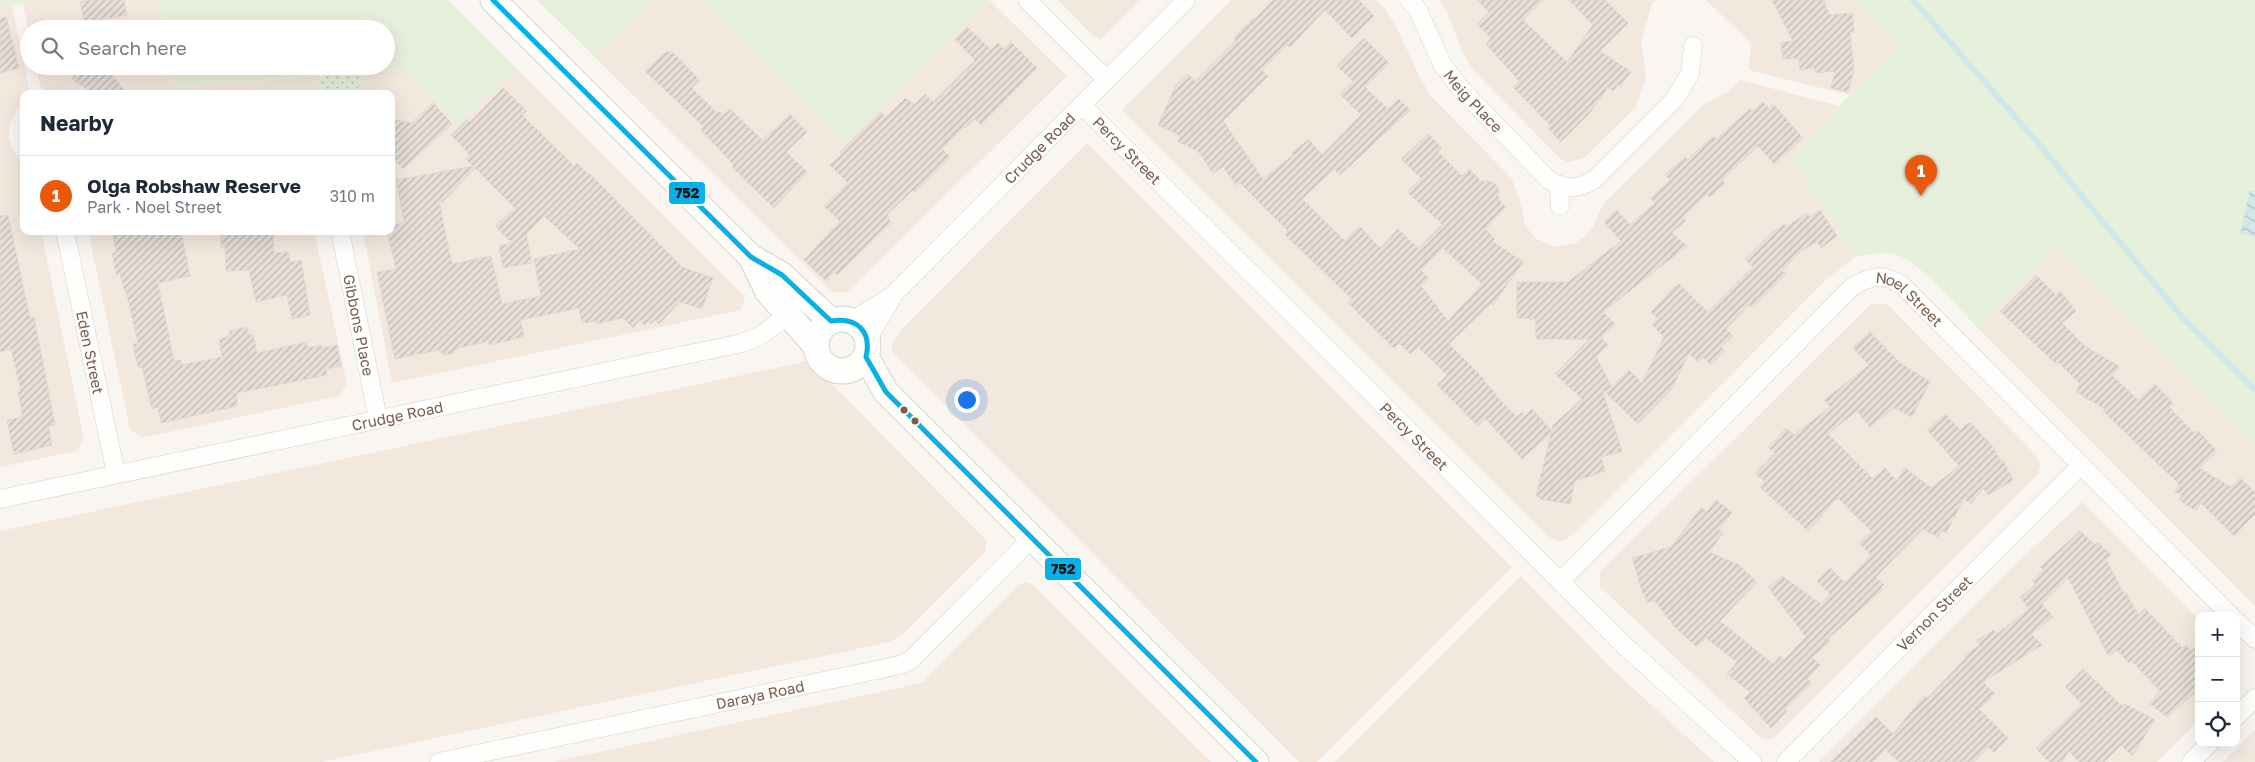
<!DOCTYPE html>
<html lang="en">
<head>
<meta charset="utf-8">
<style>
  body { margin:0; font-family:"Golos Text",sans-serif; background:#f2f2f3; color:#1f2937 }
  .controls { position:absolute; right:15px; bottom:15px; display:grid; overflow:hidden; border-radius:10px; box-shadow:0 5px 20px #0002 }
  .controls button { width:45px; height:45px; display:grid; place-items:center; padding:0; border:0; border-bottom:1px solid #e0e1e3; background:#fff; color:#1f2937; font:25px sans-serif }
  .you { position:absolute; left:966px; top:399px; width:18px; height:18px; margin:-12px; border:4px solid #fff; border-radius:50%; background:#1a73e8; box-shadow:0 0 0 8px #1a73e833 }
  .badge { display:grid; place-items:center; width:32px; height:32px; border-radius:50%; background:#ea580c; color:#fff; font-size:16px; font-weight:700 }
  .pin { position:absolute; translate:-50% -41px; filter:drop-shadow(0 1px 2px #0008) }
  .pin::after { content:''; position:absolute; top:26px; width:18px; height:15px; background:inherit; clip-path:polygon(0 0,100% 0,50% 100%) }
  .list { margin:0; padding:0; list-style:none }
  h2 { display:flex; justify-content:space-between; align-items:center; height:65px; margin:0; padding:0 20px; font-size:21px }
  h2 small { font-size:16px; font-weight:400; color:#747a83 }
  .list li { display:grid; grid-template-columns:32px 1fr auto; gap:15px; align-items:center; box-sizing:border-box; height:80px; padding:0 20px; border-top:1px solid #e0e1e3 }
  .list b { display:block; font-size:19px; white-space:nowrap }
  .list p { margin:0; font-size:16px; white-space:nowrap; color:#747a83 }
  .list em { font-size:16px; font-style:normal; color:#747a83 }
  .icon { flex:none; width:28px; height:28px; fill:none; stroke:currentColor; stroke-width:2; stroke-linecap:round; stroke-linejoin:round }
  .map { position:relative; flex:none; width:2255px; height:762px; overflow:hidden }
  .search { position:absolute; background:#fff; box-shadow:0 5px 20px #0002; left:20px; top:20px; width:375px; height:55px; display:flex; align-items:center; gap:12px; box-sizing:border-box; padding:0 18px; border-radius:28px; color:#747a83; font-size:19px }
  .panel { position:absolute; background:#fff; box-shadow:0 5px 20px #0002; left:20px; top:90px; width:375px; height:145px; border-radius:10px }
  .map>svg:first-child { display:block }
  .residential { fill:#f2e8de }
  .grass { fill:url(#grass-dots) }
  .green { fill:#e7f0db }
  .water { fill:url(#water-waves) }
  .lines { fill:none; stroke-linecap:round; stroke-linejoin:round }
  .stream { stroke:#d0e8ea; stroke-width:6 }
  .building { fill:url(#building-hatch); stroke:#e2d8d2; fill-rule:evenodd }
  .street-casing { stroke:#d7d1cb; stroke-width:19 }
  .secondary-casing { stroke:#d9d2cb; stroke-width:27 }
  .street { stroke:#fefefd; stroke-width:18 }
  .secondary { stroke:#fefefd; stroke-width:25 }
  .bus-1-casing { stroke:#fffaf3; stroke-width:9 }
  .bus-1 { stroke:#06b1e7; stroke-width:5 }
  .bus-dot { fill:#7a5c4d; stroke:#fffaf3; stroke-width:2 }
  .labels { text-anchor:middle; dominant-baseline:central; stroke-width:4; stroke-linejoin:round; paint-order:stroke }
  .street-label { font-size:15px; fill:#7a5c4d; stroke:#fffaf3 }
  .line-badge { stroke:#fffaf3; stroke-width:2 }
  .pale-badge-label { font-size:14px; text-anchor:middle; font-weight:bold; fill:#111 }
</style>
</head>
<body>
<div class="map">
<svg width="2255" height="762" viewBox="0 0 2255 762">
  <defs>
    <pattern id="grass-dots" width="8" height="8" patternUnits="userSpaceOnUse" patternTransform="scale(1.25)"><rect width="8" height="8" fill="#e7f0db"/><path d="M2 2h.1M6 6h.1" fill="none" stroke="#c0c6b4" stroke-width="1.8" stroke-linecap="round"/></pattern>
    <pattern id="water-waves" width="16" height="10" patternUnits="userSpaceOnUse" patternTransform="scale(1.25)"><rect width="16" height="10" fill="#d0e8ea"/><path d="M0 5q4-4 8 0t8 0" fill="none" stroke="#aebfc0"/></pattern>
    <pattern id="building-hatch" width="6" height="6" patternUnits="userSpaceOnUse" patternTransform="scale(1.25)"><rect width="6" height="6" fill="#e6ded7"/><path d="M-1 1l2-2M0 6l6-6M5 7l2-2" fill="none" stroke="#bfb7b1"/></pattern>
  </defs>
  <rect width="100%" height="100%" fill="#f9f5f0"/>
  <path class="residential" d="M43,0H157L163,29H29V32L23,4Z
    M653,0H700L844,144L989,0L1067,76L846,293L831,291L594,56Z
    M1058,0H1141L1100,40L1092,35Z
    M1231,0H1376L1385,9L1398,30L1419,76L1431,96L1512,179L1520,201L1525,225L1535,238L1554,247L1575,243L1584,237L1594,226L1599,212L1607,200L1703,105L1729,91L1740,80L1839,106L1791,155L1855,257L1827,279L1574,533L1565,540L1556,541L1547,535L1122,110Z
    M1440,0H1657L1652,3L1641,41L1646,77L1636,107L1584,158L1568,162L1561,159L1475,72L1463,54L1447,11Z
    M1706,0H1854L1899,45L1850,95L1749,70L1751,43Z
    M12,6L29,88L27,94H24V100L17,109L10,125L9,138L13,150L24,165V231H41L84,439L76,451L0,467V8Z
    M36,66H171L176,87L319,76L321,94H46L40,85Z
    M516,68L745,297L741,310L392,383L363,231H391V94H357L361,72L406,71L459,124Z
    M1087,143L1512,567L1317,762H1299L894,353L891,348L892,343L902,329Z
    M88,231H310L315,235L347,384L339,396L141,438L130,429Z
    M2059,248L2255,444V606L1978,328Z
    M1871,304H1887L2037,456L2040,465L2038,474L1776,736L1770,740L1761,738L1600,587V572Z
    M809,361L986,540V551L904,633L890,642L321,762H0V531Z
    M2082,502L2199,620V720L2157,762H1819L2016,564Z
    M1521,576L1613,670L1714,762H1335Z
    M1026,582L1033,585L1211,762H553L922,683L1018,585Z
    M2255,730V762H2223Z"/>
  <path class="grass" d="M361,72L357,94H321L319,76Z"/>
  <path class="green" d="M0,0H43L0,8Z
    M157,0H448L516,68L459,125L405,71L361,72L176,87L171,66H386V29H163Z
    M537,0H653L594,56Z
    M700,0H987L988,1L844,144Z
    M1854,0H2255V444L2059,248L1978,328C1958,308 1915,253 1886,253C1876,253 1865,256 1855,257L1791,155L1899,45Z"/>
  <path class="water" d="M2250,190L2255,191V237L2240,234Z"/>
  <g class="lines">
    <path class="stream" d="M1913,0L2038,143L2182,317L2255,390"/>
  </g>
  <path class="building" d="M91,0H124L127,15L85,23L80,2Z
    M1273,0H1359L1374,16L1352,38L1325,10L1290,47L1287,45L1262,70L1268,76L1223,121L1263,179L1293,155L1292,153L1309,139L1322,155L1361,115L1340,94L1353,81L1337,66L1364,38L1389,63L1365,87L1388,109L1399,99L1410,110L1340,175L1334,169L1302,199L1345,241L1359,226L1380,248L1398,229L1418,248L1442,224L1407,192L1421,178L1401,159L1428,134L1442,148L1438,152L1462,176L1469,169L1481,181L1493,182L1498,187L1499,200L1506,207L1485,229L1495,239L1492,241L1523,262L1493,305L1491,303L1449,344L1484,379L1483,380L1496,394L1495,395L1517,417L1522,412L1525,416L1532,409L1552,431L1553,425L1582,399L1555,374L1589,339H1536V319L1517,318V282H1568L1621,241L1604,222L1617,210L1630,225L1655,203L1651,198L1670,180L1665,175L1685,157L1687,160L1713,136L1716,139L1750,109L1752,111L1763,102L1769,109L1774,105L1803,138L1774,164L1758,146L1722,180L1725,183L1710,197L1707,194L1683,216L1686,220L1672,233L1687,246L1603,312L1615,324L1601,338L1608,345L1596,357L1612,387L1629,370L1642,383L1664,337L1652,325L1658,319L1651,312L1678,283L1708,312L1753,267L1745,259L1771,233L1784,224L1786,227L1807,213L1810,217L1820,210L1837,236L1821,248L1817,241L1799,253L1782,271L1786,274L1752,308L1749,305L1726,329L1733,336L1721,347L1725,351L1711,365L1703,357L1698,362L1689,353L1672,389L1638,424L1602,389L1622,451L1601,457L1605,471L1575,481L1570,504L1540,499V497L1536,496L1551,433L1522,459L1485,418L1478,426L1437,385L1447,375L1418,347L1410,354L1399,343L1394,348L1348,303L1352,299L1285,235L1288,231L1240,183L1236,185L1223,167L1213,173L1198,151L1178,142L1180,136L1158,125L1176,85L1188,74L1195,81L1236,40L1234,38L1254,17L1255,19ZM1443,248L1482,284L1448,321L1421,286L1429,278L1421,270Z
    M1477,0H1543L1523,20L1567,62L1593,25L1569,0H1605L1628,23L1600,51L1631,72L1620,87L1618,85L1613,91L1608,87L1590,113L1561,142L1548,128L1550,125L1513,87L1519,81L1486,44L1491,38L1477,24L1489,12Z
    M1772,0H1823L1830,15L1852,13L1854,32H1850L1854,70L1848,92L1831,88L1835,71L1815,73V68L1800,70L1799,58L1783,59L1781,42L1793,41Z
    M6,17L19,68L0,73V18Z
    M967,27L991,50L998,43L1004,49L1011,42L1037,68L981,125L975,119L966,128L965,126L942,149L950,157L915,192L913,190L887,215L891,223L837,275L834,272L826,281L804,260L840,221L824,206L848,183L830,165L842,154L840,152L881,112L886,117L906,98L914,105L925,94L933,102L975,60L955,39Z
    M666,52H672L700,80L692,88L717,113L719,111L723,115L730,109L762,140L790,114L807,132L786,152L807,172L774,208L732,167L734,165L701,130L704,127L645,71Z
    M80,66H116L111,74L128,94H95L72,79Z
    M503,88L527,111L522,115L574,166L577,163L589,175L590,174L682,267L713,278L702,309L680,302L659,324L655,320L651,324L648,321L644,325L640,320L633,328L623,318L596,324V321L582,323L579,308L520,320L524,337L489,345V341L458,348L453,353L445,355L438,350L395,359L377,272L396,269L387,231H391V226L404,222L396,180L473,166L466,159L470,155L451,135L467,119L470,122ZM475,168L515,208L495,226L512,243L499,246L503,268L532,263L526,234L544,216L580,249L534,259L541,296L502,304L491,256L452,264L439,202H443Z
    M433,103L452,124L403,169L391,156V119L411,123Z
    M8,215L30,318L34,317L55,425L48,426L52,445L14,454L7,420L23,417L18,392L21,391L11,349L0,352V216Z
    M112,231H181L190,276L158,283L174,361L181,360L182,365L222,357L219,339L230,336L229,331L247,327L249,335L253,334L257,353L306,342L308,348L321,345V347H327L337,345L341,366L326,369L327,375L237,393V406L161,423L158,407L152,409L142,367H138L133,344L138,343L126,290H124L120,273L116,274L112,253L116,252Z
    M221,231L273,232L274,253L289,252L290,262L301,260L310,315L292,319L287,295L256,302L249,270L226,271L225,247H221Z
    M2036,275L2056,295L2060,291L2076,311L2062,323L2086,347L2119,366L2113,376L2138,400L2155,384L2173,403L2169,407L2194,433L2197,430L2217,451L2199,468L2231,487L2240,478L2255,492V514L2234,536L2201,503L2196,511L2179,500L2182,495L2175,492L2179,484L2103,411L2105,409L2076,392L2080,384L2058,362L2056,364L2000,311Z
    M1870,332L1900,363L1930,382L1912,417L1894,408L1870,427L1857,411L1828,434L1873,479L1885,468L1897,481L1905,468L1931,488L1959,466L1927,430L1945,414L1960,430L1970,422L1992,446L2001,461L2003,460L2013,480L1988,495L1983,488L1971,504L1964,499L1946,533L1942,530L1938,537L1923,529L1876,577L1884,585L1881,587L1883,589L1828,639L1830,642L1812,657L1820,665L1807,679L1812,683L1785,709L1787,711L1771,728L1744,698L1750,692L1727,674L1737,662L1706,638L1697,647L1674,626L1654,600L1647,602L1644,593L1643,594L1632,558L1671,547L1701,507L1707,512L1716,500L1732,512L1719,530L1723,533L1709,552L1739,565L1757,582L1720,621L1773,664L1780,656L1784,660L1806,637L1768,587L1782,576L1821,604L1830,594L1817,581L1830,568L1845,583L1871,555L1859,543L1871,531L1838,498L1808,531L1760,487L1765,482L1755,473L1775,453L1768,447L1786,428L1794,435L1830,407L1824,400L1869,365L1853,348Z
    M2080,531L2095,545L2098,542L2111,555L2106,559L2124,594L2126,593L2138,615L2145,608L2182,648L2186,645L2191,651L2199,643V689L2167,717L2150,704L2160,691L2131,660L2129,663L2117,650L2109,657L2068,578L2042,604L2053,617L2031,634L2042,645L1983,682L1995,694L1979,709L2008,738L1994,752L1988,747L1974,762H1899L1885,749L1873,762H1831L1876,717L1893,734L1924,696L1927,698L1966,658L1964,655L1980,645L1977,640L1994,630L1997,634L2029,609L2020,597L2036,584L2032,581L2043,570L2040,567Z
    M2083,669L2122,706L2125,704L2155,720L2132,756L2121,745L2104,762H2079L2069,751L2062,762H2049L2036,748L2082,704L2065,687Z"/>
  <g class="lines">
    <g class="street-casing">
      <g id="street">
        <path d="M1027,0L1106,79"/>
        <path id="s1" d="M1409,0L1418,10L1442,64L1460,88L1549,180C1566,190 1578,190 1595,179L1674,100L1690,74L1693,46"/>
        <path id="s2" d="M1082,105L1624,645L1752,762"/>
        <path d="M1559,186L1560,206"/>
        <path id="s3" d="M65,231L116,474"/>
        <path id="s4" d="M340,231L378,419"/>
        <path id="s5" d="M852,321L893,295L1186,0"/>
        <path d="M867,339L892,298"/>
        <path id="s6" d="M0,499L742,343L760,336L788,315"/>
        <path id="s7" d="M1560,582L1852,287C1872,275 1883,273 1903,286L2231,616"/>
        <path d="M2236,621L2255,639"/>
        <path d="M2236,717L2255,698"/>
        <path id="s8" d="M439,762L900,665L911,660L1032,538"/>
        <path id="s9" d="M1786,762L2081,465"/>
        <path d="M2191,762L2210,743"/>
      </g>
    </g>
    <g class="secondary-casing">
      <path id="secondary" d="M493,0L751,257L782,275L831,321
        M751,257L768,292L815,345
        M816 345a26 26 0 1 1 52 0a26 26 0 1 1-52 0Z
        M866,357L886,392L1256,762"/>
    </g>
    <use href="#street" class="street"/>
    <use href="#secondary" class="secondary"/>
    <g class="bus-1-casing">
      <path id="bus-1" d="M493,0L751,257L782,275L831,321C857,317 872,331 866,357L886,392L1256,762"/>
    </g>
    <use href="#bus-1" class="bus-1"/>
  </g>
  <g class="bus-dot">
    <circle cx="904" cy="410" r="4.5"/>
    <circle cx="915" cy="421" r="4.5"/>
  </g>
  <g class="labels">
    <g class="street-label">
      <text stroke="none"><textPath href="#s1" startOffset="121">Meig Place</textPath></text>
      <text stroke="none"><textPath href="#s5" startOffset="256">Crudge Road</textPath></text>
      <text stroke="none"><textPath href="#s2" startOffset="64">Percy Street</textPath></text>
      <text stroke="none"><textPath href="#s7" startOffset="482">Noel Street</textPath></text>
      <text stroke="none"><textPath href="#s4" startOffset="96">Gibbons Place</textPath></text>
      <text stroke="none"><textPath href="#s3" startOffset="124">Eden Street</textPath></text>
      <text stroke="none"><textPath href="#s6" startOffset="406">Crudge Road</textPath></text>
      <text stroke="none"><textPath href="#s2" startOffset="469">Percy Street</textPath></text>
      <text stroke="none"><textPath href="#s9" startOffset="210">Vernon Street</textPath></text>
      <text stroke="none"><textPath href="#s8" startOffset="328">Daraya Road</textPath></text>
    </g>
  </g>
  <g class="line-badge">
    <rect x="668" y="181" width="38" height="24" rx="5" fill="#06b1e7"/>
    <rect x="1044" y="557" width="38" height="24" rx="5" fill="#06b1e7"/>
  </g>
  <g class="pale-badge-label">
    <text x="687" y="198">752</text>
    <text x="1063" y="574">752</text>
  </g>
</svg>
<div class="controls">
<button>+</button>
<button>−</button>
<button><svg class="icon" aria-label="locate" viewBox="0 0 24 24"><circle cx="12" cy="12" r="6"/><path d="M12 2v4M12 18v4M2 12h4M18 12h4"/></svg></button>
</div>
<div class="you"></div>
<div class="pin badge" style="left:1921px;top:196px">1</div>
<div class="search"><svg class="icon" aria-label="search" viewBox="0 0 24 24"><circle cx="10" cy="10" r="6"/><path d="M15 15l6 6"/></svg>Search here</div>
<section class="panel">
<h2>Nearby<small></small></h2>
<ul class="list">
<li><span class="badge">1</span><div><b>Olga Robshaw Reserve</b><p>Park · Noel Street</p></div><em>310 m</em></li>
</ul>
</section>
</div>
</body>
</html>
